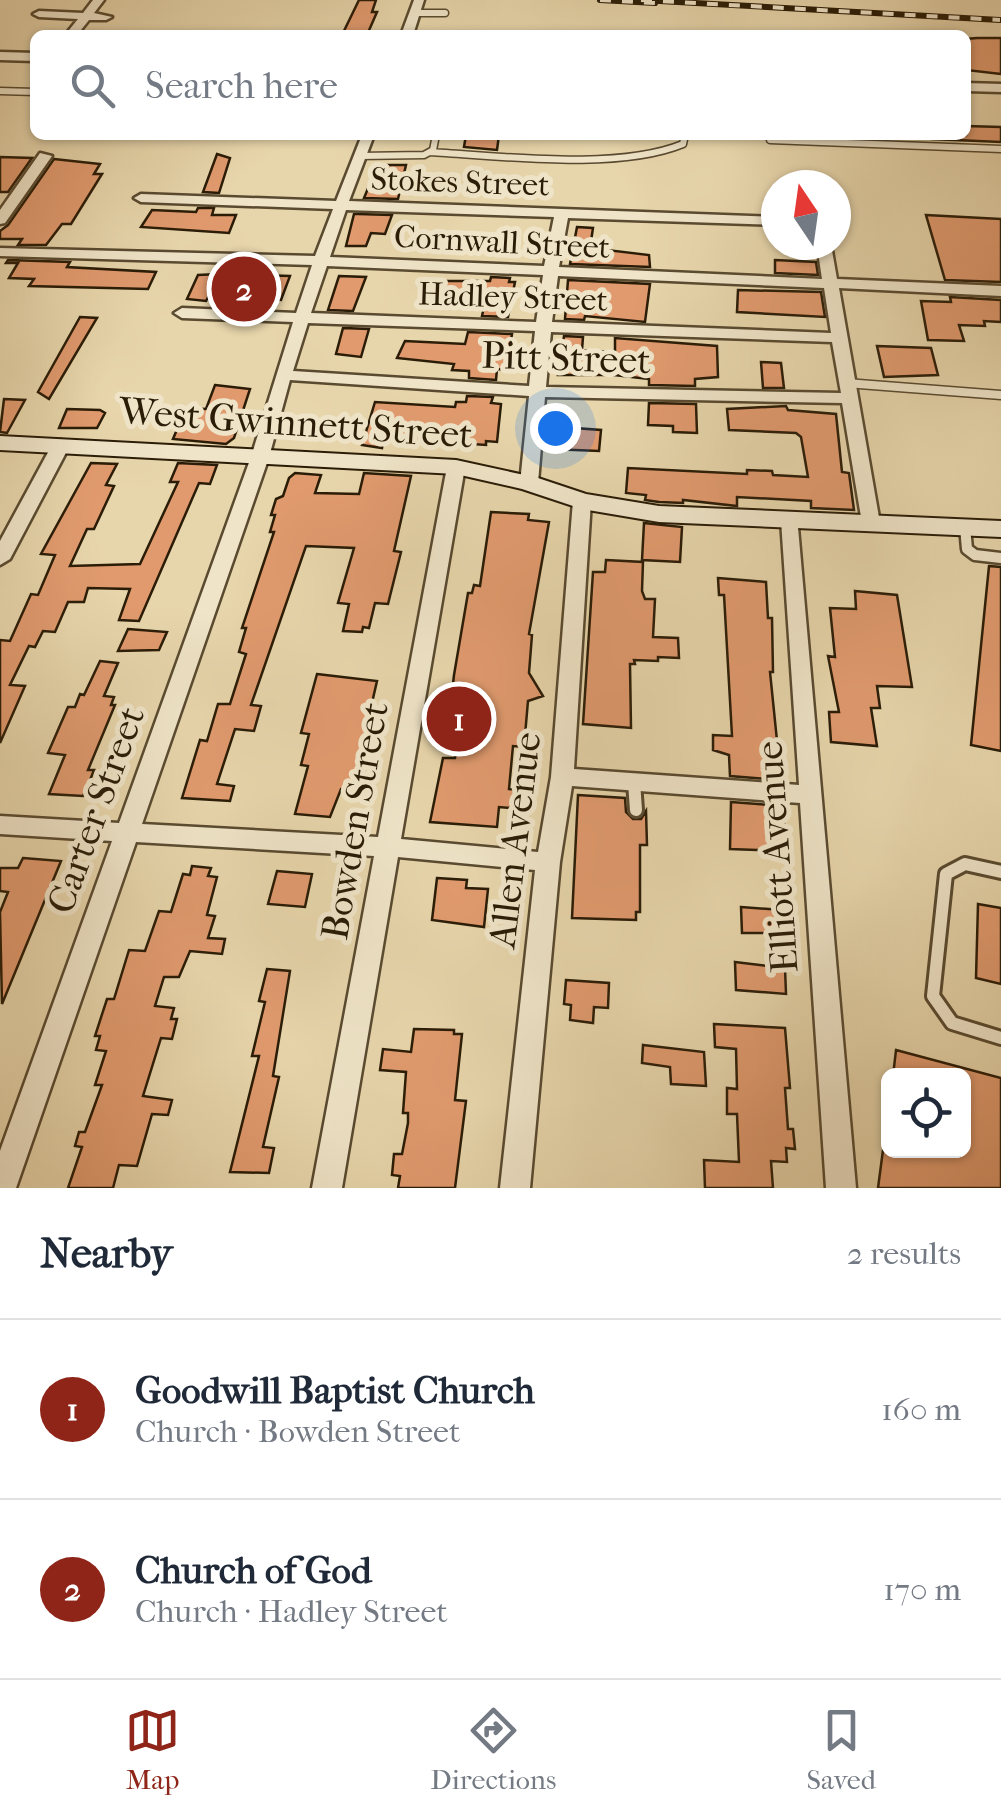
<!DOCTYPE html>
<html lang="en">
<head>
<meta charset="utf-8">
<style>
  body { margin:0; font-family:"IM FELL French Canon",serif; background:#f2f2f3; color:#1f2937 }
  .controls { position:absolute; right:30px; bottom:30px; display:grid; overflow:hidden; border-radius:15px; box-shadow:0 2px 8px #0004 }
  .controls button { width:90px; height:90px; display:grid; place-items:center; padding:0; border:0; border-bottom:2px solid #e0e1e3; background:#fff; color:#1f2937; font:50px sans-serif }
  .compass { position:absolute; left:761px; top:170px; width:90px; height:90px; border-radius:50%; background:#fff; box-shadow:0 2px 8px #0004; rotate:347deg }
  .you { position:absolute; left:555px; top:428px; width:35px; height:35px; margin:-25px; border:8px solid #fff; border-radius:50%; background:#1a73e8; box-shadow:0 0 0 15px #1a73e833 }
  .badge { display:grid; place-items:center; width:65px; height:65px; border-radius:50%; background:#8f2418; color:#fff; font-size:32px; font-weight:700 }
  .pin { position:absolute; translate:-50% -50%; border:5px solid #fff; box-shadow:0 2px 10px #0006 }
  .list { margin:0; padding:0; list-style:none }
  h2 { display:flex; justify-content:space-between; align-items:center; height:130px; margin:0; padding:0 40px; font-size:42px }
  h2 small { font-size:32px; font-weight:400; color:#747a83 }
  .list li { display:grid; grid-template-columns:65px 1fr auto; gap:30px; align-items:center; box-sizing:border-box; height:180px; padding:0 40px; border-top:2px solid #e0e1e3 }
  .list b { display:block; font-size:38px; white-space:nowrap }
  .list p { margin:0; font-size:32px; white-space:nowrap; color:#747a83 }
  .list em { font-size:32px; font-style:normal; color:#747a83 }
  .icon { flex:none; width:55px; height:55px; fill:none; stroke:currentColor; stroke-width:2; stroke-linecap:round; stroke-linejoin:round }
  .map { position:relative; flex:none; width:1001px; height:1188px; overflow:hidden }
  .search { position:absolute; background:#fff; box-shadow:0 2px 8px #0004; left:30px; right:30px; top:30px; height:110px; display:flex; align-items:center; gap:25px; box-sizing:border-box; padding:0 35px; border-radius:15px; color:#747a83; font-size:38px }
  .sheet { height:490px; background:#fff }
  nav { display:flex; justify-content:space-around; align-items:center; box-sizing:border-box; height:140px; border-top:2px solid #e0e1e3; background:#fff; font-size:28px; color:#747a83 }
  nav a { display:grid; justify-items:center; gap:5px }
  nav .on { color:#8f2418 }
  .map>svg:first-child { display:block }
  .building { fill:#e09a6e; stroke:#2a1c07; stroke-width:2.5 }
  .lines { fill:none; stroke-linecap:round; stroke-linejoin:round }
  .service-far3-casing { stroke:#594a30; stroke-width:9 }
  .service-far2-casing { stroke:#594a30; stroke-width:11 }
  .service-far1-casing { stroke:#594a30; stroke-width:15 }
  .service-casing { stroke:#594a30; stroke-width:18 }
  .minor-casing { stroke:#594a30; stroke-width:5 }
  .secondary-casing { stroke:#2a1c07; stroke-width:4 }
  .service-far3 { stroke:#efe4c8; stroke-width:6 }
  .service-far2 { stroke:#efe4c8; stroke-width:8 }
  .service-far1 { stroke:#efe4c8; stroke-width:10 }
  .service { stroke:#efe4c8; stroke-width:12 }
  .minor { fill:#efe4c8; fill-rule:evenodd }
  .secondary { fill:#efe4c8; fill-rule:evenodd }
  .rail-casing { stroke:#2a1c07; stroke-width:6 }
  .rail { stroke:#efe4c8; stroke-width:4; stroke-dasharray:11; stroke-linecap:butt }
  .labels { text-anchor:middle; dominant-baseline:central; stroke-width:10; stroke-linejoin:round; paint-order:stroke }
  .far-street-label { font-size:32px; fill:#2a1c07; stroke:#efe4c8 }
  .street-label { font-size:38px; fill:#2a1c07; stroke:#efe4c8 }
</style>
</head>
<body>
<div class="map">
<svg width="1001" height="1188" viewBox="0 0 1001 1188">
  <rect width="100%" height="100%" fill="#e7d5ab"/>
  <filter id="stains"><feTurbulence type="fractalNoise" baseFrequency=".002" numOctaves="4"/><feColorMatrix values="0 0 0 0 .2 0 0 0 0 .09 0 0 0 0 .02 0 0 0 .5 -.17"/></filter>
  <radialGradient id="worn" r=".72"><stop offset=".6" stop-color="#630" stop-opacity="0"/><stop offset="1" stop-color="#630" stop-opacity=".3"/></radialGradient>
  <path class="building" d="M359,0H376L372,12H377L367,35H342Z
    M977,38H1001V74L966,70V39Z
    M966,126L1001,127V142L932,139L931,135H966Z
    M466,135H499L497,150L464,147Z
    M217,154L230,158L219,193L203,192Z
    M0,157L32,158L8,192H0Z
    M54,159L100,164L94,174H102L71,224H62L46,245H18L22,239H0V231L8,225Z
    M386,165H406L398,199L364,198L376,169H385Z
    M198,208H214L212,215H236L229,233L141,227L152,210L196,212Z
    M354,214H358L392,215L385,234L371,233L366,246H346Z
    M926,215L1001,219V282L945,280Z
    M577,227L593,228L590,248L649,255L650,267L570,264Z
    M8,260L70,262L67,267L156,272L148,289L29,286L34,279L9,278L18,263H6Z
    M775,260L816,262L818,275L775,273Z
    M220,274L290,276L281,300L211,292L206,301L187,299L198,275Z
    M339,276L366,277L353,311L328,310Z
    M491,277L510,278L509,282H515L508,317L482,316L486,298L441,296L445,281H490Z
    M568,280L650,284L645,322L585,316L584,320L565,319Z
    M738,290L821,292L825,317L737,312Z
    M950,297L1001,300V322L984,321L985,326L959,325L964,341L928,340L921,301L951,302Z
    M80,317L97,318L49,399L38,392Z
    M343,328L369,329L361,357L336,354Z
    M468,332L512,334L506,370L497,369L496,380L469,378V371L452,370L454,364L397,358L405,341L465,344Z
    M564,336L583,337L582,350L615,352V338L717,346L718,377L695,379V386L649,385V379L614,375H558Z
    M877,346L931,348L938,375L884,377Z
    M761,362L781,363L784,388H763Z
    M215,385L250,389L234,438L226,444L173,439L186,408L206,409Z
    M467,396L493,397L491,403L501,404L497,442L486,441V445L412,440L383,442L382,448L362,445L375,402L455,407L456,402H466Z
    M4,399L25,400L7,433L0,432Z
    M649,403L696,404L697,433L673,432V426L648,425Z
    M786,406L788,410L836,414L842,472L849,473L854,510L811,508V501L737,497V506L683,500V503L659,502L645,500L646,495L626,493L628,468L747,474V470L772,471L773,475L808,477L801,437L796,433L729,430L727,409Z
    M67,409L100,410L105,413L97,428H59Z
    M553,419L575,420V428L601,430L599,451L550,449Z
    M91,463L117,464L106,485L114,486L94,529H87L70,566L140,564L178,482H170L178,463L217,465L210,484L199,483L139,621L119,620L130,589L88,588L84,602H68L55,632L43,631L35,647L29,646L10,685L25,686L0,743V640L10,641L31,594L38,595L55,555L41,554Z
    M295,473L321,475L315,493L359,494L364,473L411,476L394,551L401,552L388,604L375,603L369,628L363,627L362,632L343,631L349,604L338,603L354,548L306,546L251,705L261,706L254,731L235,729L217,784L234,786L230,801L182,798L200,740L207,741L218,704H230L246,654L239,652L246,628H242L274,532H270L275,515H271L276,499L283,496L289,478Z
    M491,512L529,514L528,520L549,522L529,634L532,635L529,673L543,696L528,701L524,747L513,746L509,789L524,790L522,809L499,807L497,827L430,822L443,758H455L459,727H448L454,675L468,593H472L474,585L480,586Z
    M644,523L682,527L680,562L642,560Z
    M606,560L643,562L642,591L645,599H655L653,637L678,638L679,658L658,657V661L634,660L635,664H630L631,728L583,724L593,572H605Z
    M989,566L1001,567V751L971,745Z
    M718,578L766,582L768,618H772L773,672H770L781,780L730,776L729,755L713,750V735L732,736L724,595H719Z
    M855,591L897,595L912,687L877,686L880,708H871L877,746L831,742L829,712H839L828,656L835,657L830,608L856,609Z
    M128,629L167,632L159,650L118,651Z
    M100,661L118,663L104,696L114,697L111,705H115L88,770H94L87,788L83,796L49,794L65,755L48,753L68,707H75L80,694L84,695Z
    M317,674L377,681L352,790L341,789L330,817L295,814L308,766L301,765L309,734L301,733Z
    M578,795L625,798L626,812L633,819H641L646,811L647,845H640V912H636V920L572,918Z
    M731,802L783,806L786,851L730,849Z
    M23,858L61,861L2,1004L0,912L8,892L0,891V868H18Z
    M192,866L211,868L208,876L217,877L207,915L215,916L208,938L225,939L222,954L190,951L179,977H164L155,1006L174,1008L171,1019H177L172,1039L161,1038L143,1096L172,1100L168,1115L152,1114L137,1166L119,1165L113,1188H68L82,1147L75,1146L79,1132H85L102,1085H95L106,1051L96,1050L100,1036H95L107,999H114L129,950L145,951L159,911L171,912L183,874L190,875Z
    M277,871L312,874L305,907L268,904Z
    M437,878L467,880L466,888L488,889L484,927L432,920Z
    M978,904L1001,908V984L976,978Z
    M741,907L782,910L784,933H742Z
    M735,962L785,968L786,994L736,990Z
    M267,969L290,971L273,1076L279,1077L263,1147L274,1148L269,1173L230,1172L259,1056H252L265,1002L259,1001Z
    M566,980L609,983L608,1008L594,1007L593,1023L570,1020L571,1005L564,1004Z
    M714,1024L785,1028L790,1088H785L788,1129H793L795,1149L786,1148L787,1162L771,1161L773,1188H705L704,1160L739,1162L737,1114H727V1088L737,1089L736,1049L715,1047Z
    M414,1029L454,1030V1034H462L455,1100L466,1101L455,1188H398L400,1176L392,1175L394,1154H402L408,1123V1113H403L406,1072L380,1070L383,1049L411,1052Z
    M643,1045L704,1052L706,1086L671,1084L670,1067L642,1063Z
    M896,1050L1001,1078V1188H878L883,1150H964V1076H893Z"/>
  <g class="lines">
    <g class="service-far3-casing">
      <path id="service-far3" d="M415,13H445
        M0,91L35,92
        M770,140L1001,149
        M430,152C502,156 617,171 683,144L685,135
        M360,156L424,155L433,150L436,135"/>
    </g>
    <g class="service-far2-casing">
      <path id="service-far2" d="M846,383L1001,395"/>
    </g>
    <g class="service-far1-casing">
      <path id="service-far1" d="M965,527L967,549L975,555L1001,558"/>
    </g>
    <g class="service-casing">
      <path id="service" d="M634,782L636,810
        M1001,872L965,864L946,874L933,996L952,1023L1001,1038"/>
    </g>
    <g class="minor-casing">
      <path id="minor" d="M93,0H104L94,13L112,17L106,20H89L77,35H65L78,19L39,17L33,14L39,11L83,13Z
        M414,0H424L413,35H401Z
        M0,52L35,53V61L0,60Z
        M966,83L1001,84V92L966,91Z
        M362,135H374L349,201L776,217V225L568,218L559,267L822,279L817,245H831L837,279L1001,286V296L839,288L880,523L871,529L862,523L842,403L545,397L538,483L529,488L520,483L529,396L290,380L269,457L142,824L378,837L447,467L456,462L465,467L401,839L538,852L551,777L573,501L582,495L591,501L574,769L799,785L781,520L790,514L797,516L856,1188H826L800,803L572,786L560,862L530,1188H500L535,870L398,857L342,1188H312L374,856L136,842L16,1188H0V1151L112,841L0,834V816L119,823L251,457L293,322L182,318L174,313L182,308L296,313L312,265L0,256V248L315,256L333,209L141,202L134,198L141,194L336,201ZM346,210L554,217L544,266L330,257ZM327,266L543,275L536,322L311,313ZM558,276L824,288L831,333L552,322ZM308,323L535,331L529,386L293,371ZM551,332L832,342L841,393L546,387Z
        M40,153L52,156L5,223L0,224V210Z
        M61,440L70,445L10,559L0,565V541L52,445Z"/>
    </g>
    <g class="secondary-casing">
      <path id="secondary" d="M0,436L456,460L538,478L586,494L659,506L1001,521V537L659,522L582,509L522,489L456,474L0,450Z"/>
    </g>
    <use href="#service-far3" class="service-far3"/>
    <use href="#service-far2" class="service-far2"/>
    <use href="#service-far1" class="service-far1"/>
    <use href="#service" class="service"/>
    <use href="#minor" class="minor"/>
    <use href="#secondary" class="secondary"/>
    <g class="rail-casing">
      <path id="rail" d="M600,0L655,3
        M641,0L1000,20"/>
    </g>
    <use href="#rail" class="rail"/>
  </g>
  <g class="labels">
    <g class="far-street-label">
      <text transform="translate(460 182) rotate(2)">Stokes Street</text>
      <text transform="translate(502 242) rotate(3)">Cornwall Street</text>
      <text transform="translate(513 297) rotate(2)">Hadley Street</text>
    </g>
    <g class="street-label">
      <text transform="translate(566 358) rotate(2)">Pitt Street</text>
      <text transform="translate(296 423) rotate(4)">West Gwinnett Street</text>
      <text transform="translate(96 810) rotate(-70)">Carter Street</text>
      <text transform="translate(355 821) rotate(-80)">Bowden Street</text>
      <text transform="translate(515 840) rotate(-83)">Allen Avenue</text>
      <text transform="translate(777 857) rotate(-94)">Elliott Avenue</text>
    </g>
  </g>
  <rect width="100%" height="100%" filter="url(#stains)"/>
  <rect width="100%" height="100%" fill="url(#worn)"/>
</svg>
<div class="controls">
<button><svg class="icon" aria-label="locate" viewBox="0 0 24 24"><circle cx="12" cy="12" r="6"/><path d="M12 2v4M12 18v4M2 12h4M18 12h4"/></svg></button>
</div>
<svg class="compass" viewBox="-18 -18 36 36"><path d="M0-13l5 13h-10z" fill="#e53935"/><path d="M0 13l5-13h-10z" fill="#747a83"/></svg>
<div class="you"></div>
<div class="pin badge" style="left:459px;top:719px">1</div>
<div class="pin badge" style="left:244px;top:289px">2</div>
<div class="search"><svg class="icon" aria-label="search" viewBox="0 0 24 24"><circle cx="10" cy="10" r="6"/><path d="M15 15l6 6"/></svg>Search here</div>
</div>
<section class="sheet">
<h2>Nearby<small>2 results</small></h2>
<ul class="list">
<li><span class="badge">1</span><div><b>Goodwill Baptist Church</b><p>Church · Bowden Street</p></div><em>160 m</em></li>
<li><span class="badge">2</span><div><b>Church of God</b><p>Church · Hadley Street</p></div><em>170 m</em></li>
</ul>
</section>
<nav>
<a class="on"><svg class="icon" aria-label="map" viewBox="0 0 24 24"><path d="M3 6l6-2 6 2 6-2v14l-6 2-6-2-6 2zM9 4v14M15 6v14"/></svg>Map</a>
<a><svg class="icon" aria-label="directions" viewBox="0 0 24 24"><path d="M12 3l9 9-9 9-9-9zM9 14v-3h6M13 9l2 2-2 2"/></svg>Directions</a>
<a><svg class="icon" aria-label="saved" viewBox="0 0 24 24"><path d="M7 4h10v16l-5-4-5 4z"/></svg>Saved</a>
</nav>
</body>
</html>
